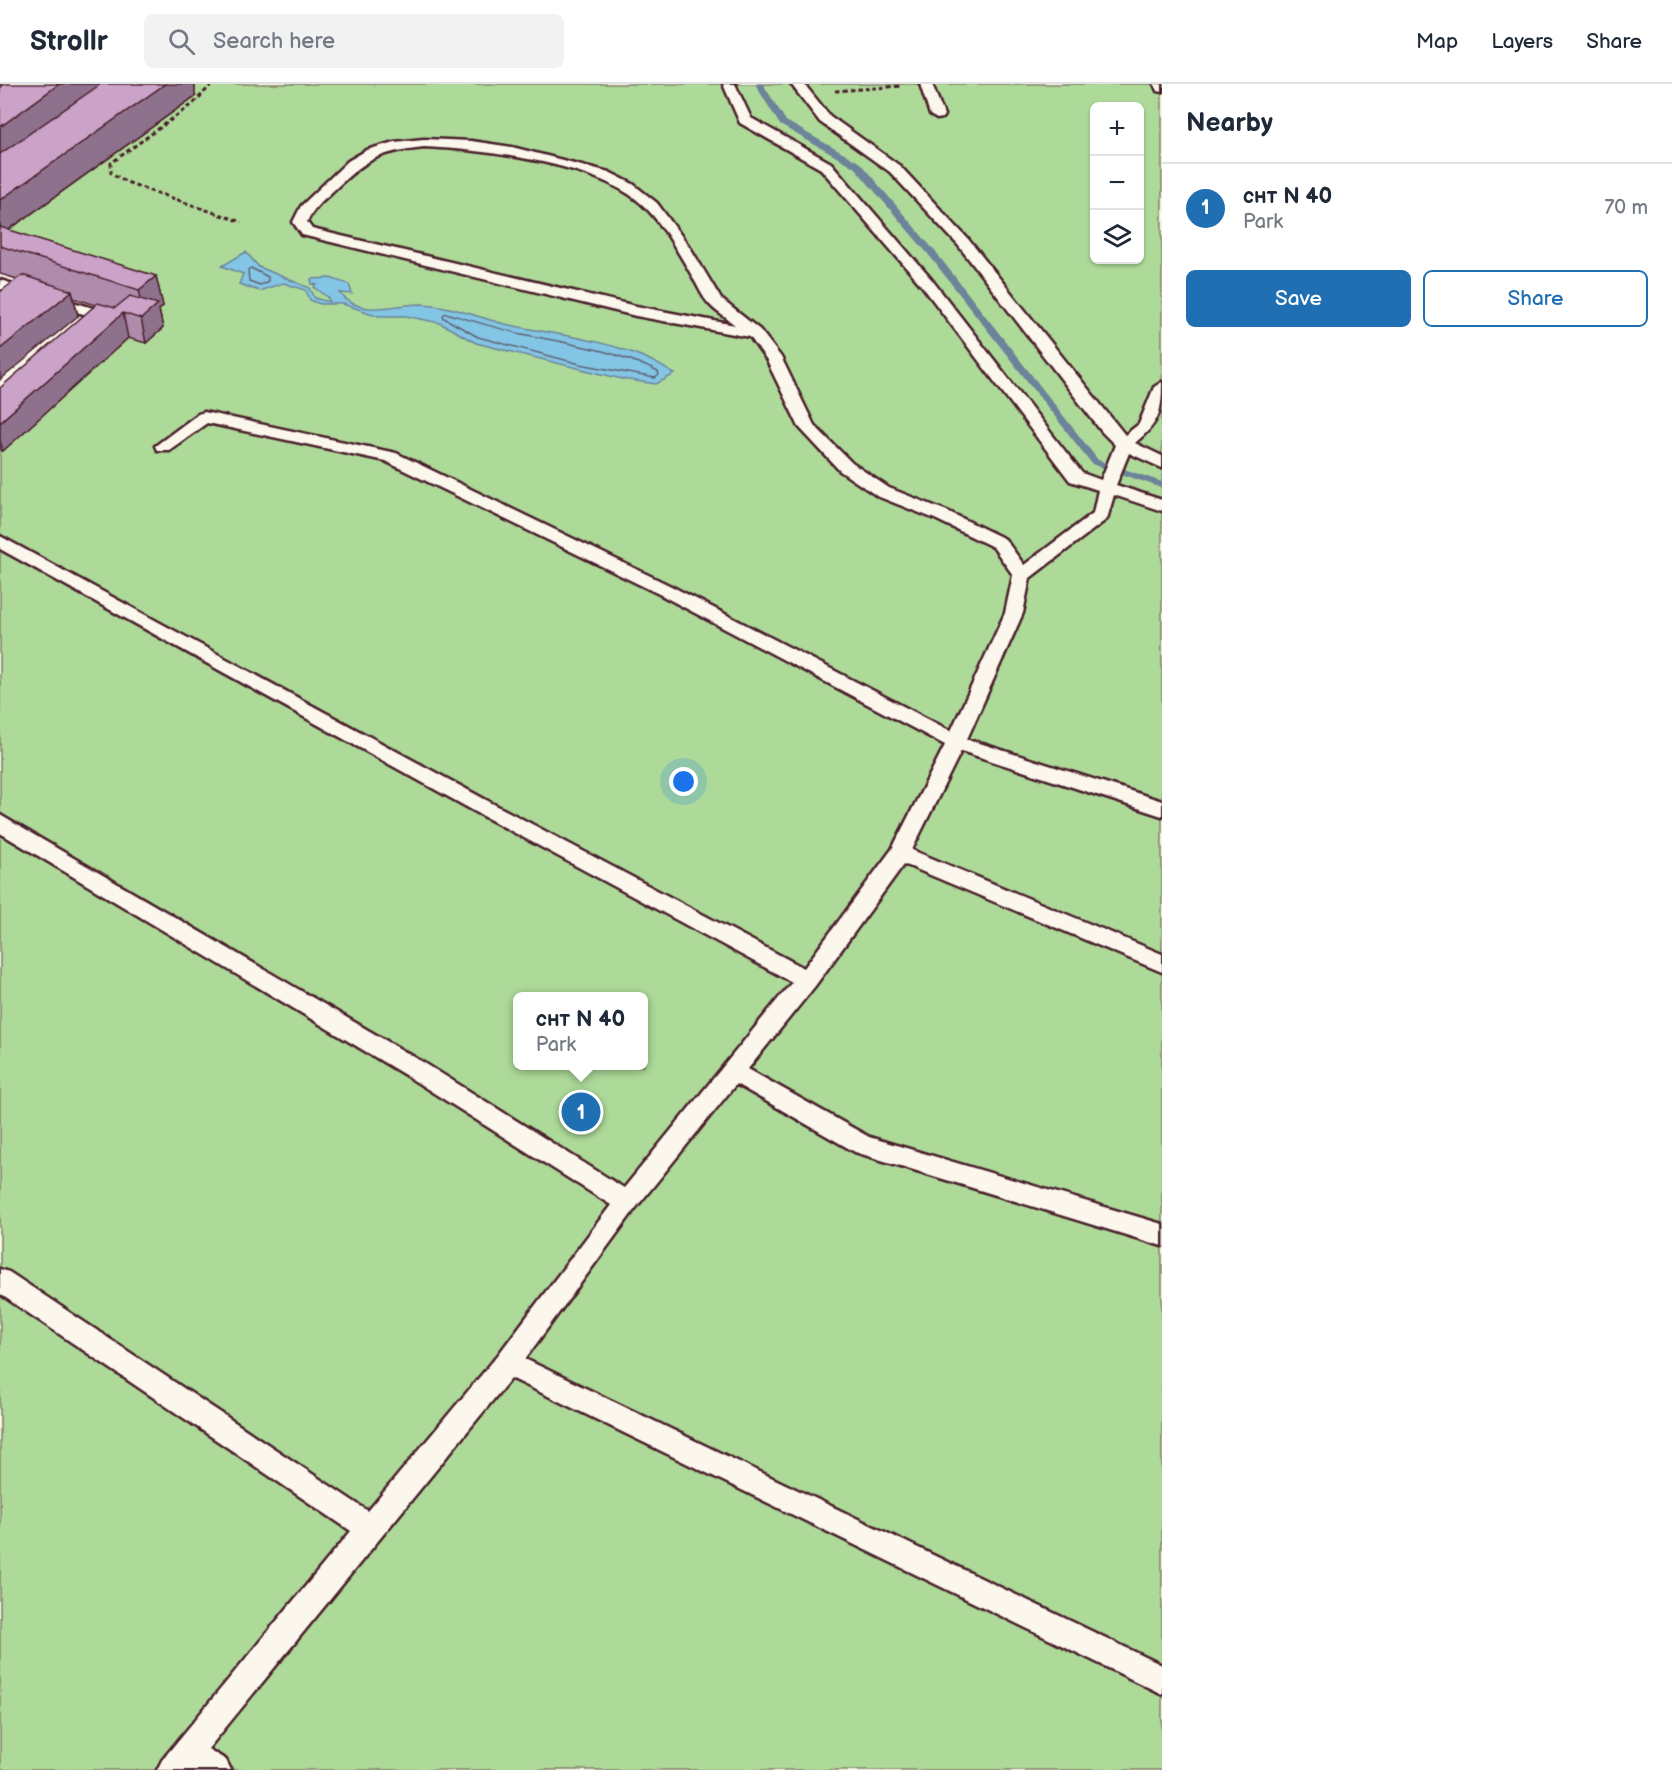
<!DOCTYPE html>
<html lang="en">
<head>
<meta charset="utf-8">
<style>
  body { margin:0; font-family:"Balsamiq Sans",sans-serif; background:#f2f2f3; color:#1f2937 }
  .controls { position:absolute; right:18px; top:18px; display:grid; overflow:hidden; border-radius:9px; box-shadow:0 2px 4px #0004 }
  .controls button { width:54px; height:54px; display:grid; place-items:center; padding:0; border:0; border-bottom:2px solid #e0e1e3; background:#fff; color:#1f2937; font:30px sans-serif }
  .you { position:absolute; left:684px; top:698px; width:21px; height:21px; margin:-15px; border:4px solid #fff; border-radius:50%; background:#1a73e8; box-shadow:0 0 0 9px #1a73e833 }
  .badge { display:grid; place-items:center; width:39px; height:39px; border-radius:50%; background:#1f6fb2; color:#fff; font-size:20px; font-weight:700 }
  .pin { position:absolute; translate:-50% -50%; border:3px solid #fff; box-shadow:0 2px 6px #0006 }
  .popup { position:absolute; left:513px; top:908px; width:135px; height:78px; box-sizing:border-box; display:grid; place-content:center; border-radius:9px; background:#fff; filter:drop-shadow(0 2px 4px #0005); font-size:20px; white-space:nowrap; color:#747a83 }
  .popup b { font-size:22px; color:#1f2937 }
  .popup::after { content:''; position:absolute; left:50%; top:100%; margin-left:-12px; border:12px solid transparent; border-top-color:#fff }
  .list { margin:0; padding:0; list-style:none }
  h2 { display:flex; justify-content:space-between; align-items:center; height:78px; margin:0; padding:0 24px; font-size:26px }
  h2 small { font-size:20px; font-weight:400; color:#747a83 }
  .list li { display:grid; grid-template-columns:39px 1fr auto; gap:18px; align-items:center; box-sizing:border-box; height:90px; padding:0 24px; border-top:2px solid #e0e1e3 }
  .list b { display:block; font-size:22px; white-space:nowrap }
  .list p { margin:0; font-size:20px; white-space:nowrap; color:#747a83 }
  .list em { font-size:20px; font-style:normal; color:#747a83 }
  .actions { display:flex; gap:12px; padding:18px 24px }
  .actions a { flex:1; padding:14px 0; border:2px solid #1f6fb2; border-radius:9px; text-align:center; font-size:21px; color:#1f6fb2 }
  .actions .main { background:#1f6fb2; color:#fff }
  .icon { flex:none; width:33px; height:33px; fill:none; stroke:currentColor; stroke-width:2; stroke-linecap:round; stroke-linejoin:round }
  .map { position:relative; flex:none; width:1162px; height:1686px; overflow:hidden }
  header { display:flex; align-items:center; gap:36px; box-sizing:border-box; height:84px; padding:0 30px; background:#fff; border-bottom:2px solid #e0e1e3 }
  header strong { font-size:28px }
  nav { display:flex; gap:33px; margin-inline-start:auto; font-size:21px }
  .search { width:420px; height:54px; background:#f2f2f3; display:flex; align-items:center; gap:15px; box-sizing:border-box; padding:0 21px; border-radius:9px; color:#747a83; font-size:22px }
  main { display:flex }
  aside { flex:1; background:#fff }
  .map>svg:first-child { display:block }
  .green { fill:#adda99; stroke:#7c7c62; stroke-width:1.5; fill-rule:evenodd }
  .water { fill:#83c5e4; stroke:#6c839a; stroke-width:1.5 }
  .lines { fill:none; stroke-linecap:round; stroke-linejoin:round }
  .shore { stroke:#616175; stroke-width:1.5 }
  .stream { fill:#6c839a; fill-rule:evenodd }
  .lane-casing { stroke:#4a1f2b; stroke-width:5 }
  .path { stroke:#4a1f2b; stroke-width:3; stroke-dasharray:4.5 3; stroke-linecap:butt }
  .lane { fill:#fbf7ec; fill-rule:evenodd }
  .wall { fill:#af8bac; stroke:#4a1f2b; stroke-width:1.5 }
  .shaded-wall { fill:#8e718c; stroke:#4a1f2b; stroke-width:1.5 }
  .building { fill:#cba2c8; stroke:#4a1f2b; stroke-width:1.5 }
</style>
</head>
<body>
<header>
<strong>Strollr</strong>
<div class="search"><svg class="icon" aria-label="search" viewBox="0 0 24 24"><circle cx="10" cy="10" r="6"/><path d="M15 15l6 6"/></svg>Search here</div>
<nav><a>Map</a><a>Layers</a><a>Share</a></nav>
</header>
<main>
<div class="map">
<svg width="1162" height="1686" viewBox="0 0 1162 1686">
  <rect width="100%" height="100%" fill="#fbf7ec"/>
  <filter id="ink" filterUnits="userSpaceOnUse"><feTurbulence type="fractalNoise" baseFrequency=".0167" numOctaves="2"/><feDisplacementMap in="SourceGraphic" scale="12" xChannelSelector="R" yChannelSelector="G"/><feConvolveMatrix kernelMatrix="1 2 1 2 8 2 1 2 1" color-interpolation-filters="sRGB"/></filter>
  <g filter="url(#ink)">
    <path class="green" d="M195,0H1162V1686H0V369L128,254L146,259L145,239L162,223L0,152L195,12ZM1094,22H1140V176H1094ZM518,912H644V982H518Z"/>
    <path class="water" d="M246,168L259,183L310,204L315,214L330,218L329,214L314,203L317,201L312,200L311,195L330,194L349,200L352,210L340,209C360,235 394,220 421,220C450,221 477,233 505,240C550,250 600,254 643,273C654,277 664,284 675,290L656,300L622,295L476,259L440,239L406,232H379L343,220H320L310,216L306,206L283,199L259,207L239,200L243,190L222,182Z"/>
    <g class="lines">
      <path class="shore" d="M251,184L268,193V197L260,201L249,197L248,186Z
        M446,229C470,236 493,243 517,249C565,259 614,265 658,288L659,291L655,294L580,280L478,253L444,234L443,231Z"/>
      <path class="stream" d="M755,0H763L786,37L860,79L934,166L1098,376L1162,398V404L1092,380L928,170L854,83L780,41Z"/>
      <g class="lane-casing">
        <path id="lane" d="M723,0H735L751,34L831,79L932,196L1082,389L1101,396L1115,361L1102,348L958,161L890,88L820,38L791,0H804L830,32L900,82L968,155L1125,351L1139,340L1154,303L1162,298C1162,329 1159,339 1135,359L1162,372V384L1129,369L1116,401L1162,416V427L1114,411L1107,435L1030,494L1023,529L967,655L1162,717V732L961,667L912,766L1162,870V888L904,780L815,902L748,985L869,1053L1162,1140V1162L855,1068L736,1000L635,1125L525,1275L1162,1581V1610L511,1294L208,1665L226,1676L231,1686H157L162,1676L351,1447L0,1210V1185L9,1188L368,1427L498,1271L611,1121L410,994L0,749V731L426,980L624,1104L792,898L474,727L0,465V452L488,717L804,884L892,765L945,661L659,510L385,377L207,339L169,366H157L155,362L198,330L204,328L396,369L671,502L951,647L1005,529L1013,491L993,463L935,435L877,412L840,387L799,343L767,277L750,253L636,232L302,151L293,138L301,122L348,77L367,66L394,58L424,55L471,57L512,63L609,88L633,100L657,119L691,165L721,215L760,246L781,273L814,341L852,379L889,404L947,427L1005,455L1024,481L1093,429L1098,406L1070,397L922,202L821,85L740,39ZM424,63C485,66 605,79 648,126C665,144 678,168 691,190C697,200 702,213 710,221C716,228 727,234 735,241L636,222L312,145L307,138C313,124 323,116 334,106C366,75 379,68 424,63Z
          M920,0H932L944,31L942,34L937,35L930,31Z
          M1154,0H1162V8L1157,7Z
          M0,196L103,227L106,230L89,244L84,246L76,241L87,231L25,213L5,229L0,231V218L12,208L0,205Z"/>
      </g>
      <path class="path" d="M212,0L193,20L111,79V89L129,99L241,138
        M835,7L902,2"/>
      <use href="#lane" class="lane"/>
    </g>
    <path class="wall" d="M0,0L195,12L9,146L156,192L163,222L159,226L163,244L146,259L128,254L3,367L0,366V304L96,221L74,214L78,232L17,195L0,190Z"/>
    <path class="shaded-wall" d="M59,0H106L0,79V43Z
      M165,0H195V12L0,152V116Z
      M156,192L163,222L159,226L163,244L146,259L141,235L145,231L139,206Z
      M72,207L78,232L0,296V265Z
      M123,229L128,254L3,367L0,357V338Z"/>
    <path class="building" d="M5,0H59L0,43V4Z
      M101,0H165L0,116V70Z
      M0,143L156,192L139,206L0,162Z
      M22,191L72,207L0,265V208Z
      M130,212L158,220L141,235L123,229L0,338V304L98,219L115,224Z"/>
  </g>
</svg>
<div class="controls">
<button>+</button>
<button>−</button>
<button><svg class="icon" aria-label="layers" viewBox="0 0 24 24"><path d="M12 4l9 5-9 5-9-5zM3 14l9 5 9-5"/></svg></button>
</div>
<div class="you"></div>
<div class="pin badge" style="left:581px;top:1028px">1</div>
<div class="popup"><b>снт N 40</b>Park</div>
</div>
<aside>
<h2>Nearby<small></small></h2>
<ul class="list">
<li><span class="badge">1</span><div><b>снт N 40</b><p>Park</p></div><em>70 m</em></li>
</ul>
<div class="actions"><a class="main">Save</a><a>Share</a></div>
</aside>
</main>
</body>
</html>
